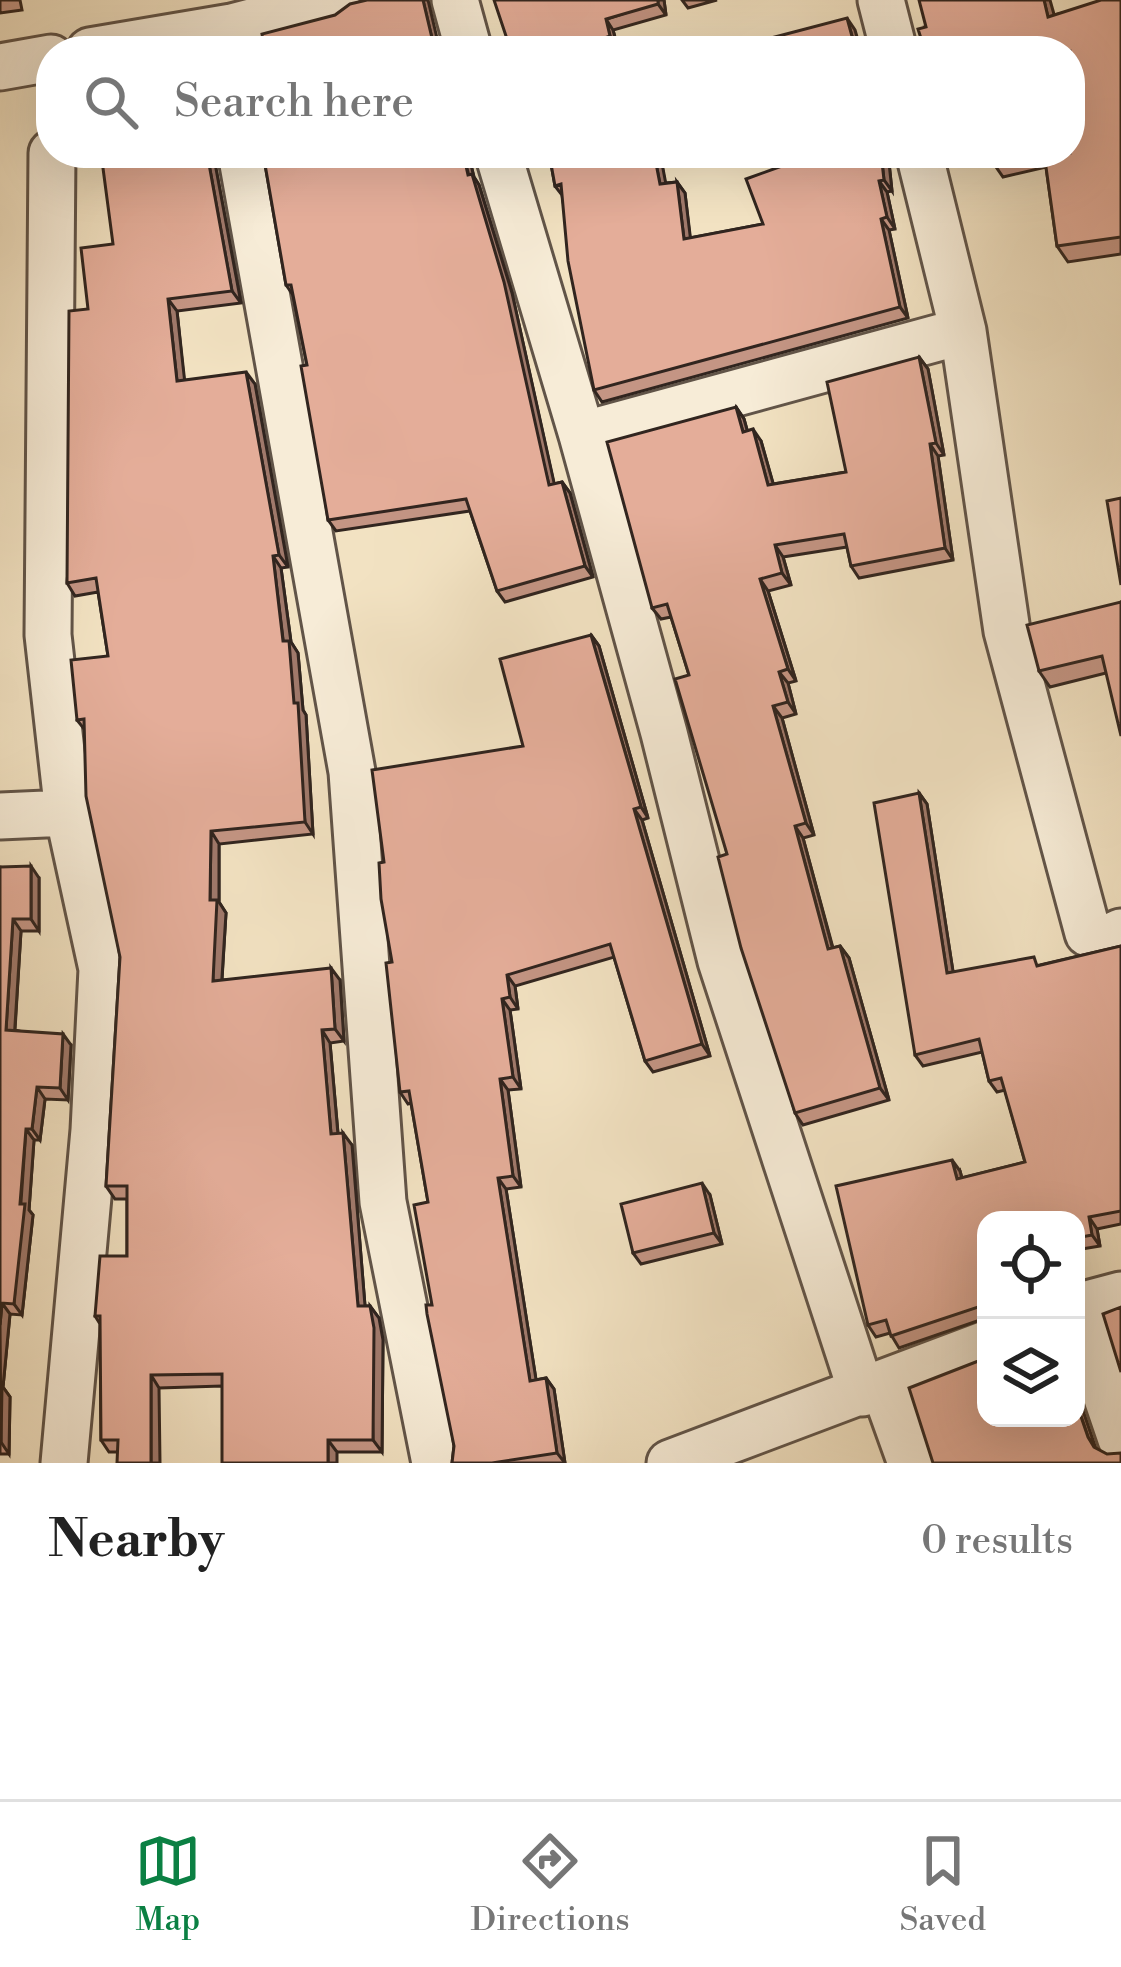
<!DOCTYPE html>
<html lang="en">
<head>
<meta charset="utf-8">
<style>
  body { margin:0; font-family:"Libre Bodoni",serif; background:#f2f2f2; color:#222 }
  .controls { position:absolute; right:36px; bottom:36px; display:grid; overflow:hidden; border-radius:24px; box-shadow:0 12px 48px #0002 }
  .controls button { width:108px; height:108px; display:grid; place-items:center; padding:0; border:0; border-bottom:3px solid #e0e0e0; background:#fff; color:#222; font:60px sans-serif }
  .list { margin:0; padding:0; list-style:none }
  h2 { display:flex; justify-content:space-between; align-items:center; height:156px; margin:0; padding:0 48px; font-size:51px }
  h2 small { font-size:39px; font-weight:400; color:#767676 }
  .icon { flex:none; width:66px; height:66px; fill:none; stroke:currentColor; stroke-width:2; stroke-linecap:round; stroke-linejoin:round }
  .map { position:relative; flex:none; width:1121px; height:1463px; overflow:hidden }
  .search { position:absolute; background:#fff; box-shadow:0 12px 48px #0002; left:36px; right:36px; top:36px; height:132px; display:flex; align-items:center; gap:30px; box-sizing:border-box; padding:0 42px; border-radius:48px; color:#767676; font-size:45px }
  .sheet { height:336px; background:#fff }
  nav { display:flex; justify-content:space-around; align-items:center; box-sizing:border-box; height:168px; border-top:3px solid #e0e0e0; background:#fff; font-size:33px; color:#767676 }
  nav a { display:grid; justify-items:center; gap:6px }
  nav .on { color:#0b8043 }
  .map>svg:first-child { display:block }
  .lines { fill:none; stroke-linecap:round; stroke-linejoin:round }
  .street-casing { stroke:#615448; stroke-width:51 }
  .street { stroke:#f7ecd7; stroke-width:45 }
  .wall { fill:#c49584; stroke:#31251f; stroke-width:3 }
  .shaded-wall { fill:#a0796b; stroke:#31251f; stroke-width:3 }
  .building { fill:#e4ad99; stroke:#31251f; stroke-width:3 }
</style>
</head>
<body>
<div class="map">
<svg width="1121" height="1463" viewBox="0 0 1121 1463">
  <rect width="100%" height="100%" fill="#f2e2c2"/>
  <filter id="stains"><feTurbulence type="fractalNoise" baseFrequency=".00167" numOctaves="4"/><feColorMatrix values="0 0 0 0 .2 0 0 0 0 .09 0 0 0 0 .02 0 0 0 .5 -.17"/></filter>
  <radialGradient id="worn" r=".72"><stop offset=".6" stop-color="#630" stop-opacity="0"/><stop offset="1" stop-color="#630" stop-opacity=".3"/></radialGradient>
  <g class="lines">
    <g class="street-casing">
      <path id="street" d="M455,0L469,51
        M881,0L894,51
        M90,51L232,27L336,0
        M0,67L51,58
        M52,153L48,635L68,813L102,969L94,1130L64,1463
        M241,153L352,772L383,1202L435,1463
        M498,153L582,435L664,733L721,961L862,1393
        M919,153L963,331L1007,631L1088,933L1108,938L1121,932
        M582,435L963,331
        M0,816L68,813
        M1076,1307L1121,1439
        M1076,1307L1121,1295
        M883,1385L911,1463
        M670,1463L986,1344"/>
    </g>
    <use href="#street" class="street"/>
  </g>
  <path class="wall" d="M0,0H20L22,10L0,13Z
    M664,0L666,15L613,30L618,48L609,51H511Z
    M682,0H717L688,8Z
    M1121,0V254L1068,262L1057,246L1046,167L1003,177L992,161L990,153H1070L926,27L1054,15Z
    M263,153H468L474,177L479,185L512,293L554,484L562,482L570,493L593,577L505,602L497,591L470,511L336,531L328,520L307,365L293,295L286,285Z
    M549,153H660L665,183L677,182L685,193L690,238L763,224L782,166L779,153H888L892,191L887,192L895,229L889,230L908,318L602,402L594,390L562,195L555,186Z
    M214,158L241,303L177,311L184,380L255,384L288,567L281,568L291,642L298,653L303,710L306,715L313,834L219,844V902L226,913L222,980H340L344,1041L330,1043L338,1133L352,1145L365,1306H370L379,1318L383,1340L382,1452H337L222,1386L159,1388L117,1452H109L101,1440L100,1324L95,1316L127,1256V1199H115L106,1186L120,957L85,730L77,720L108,656L98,592L75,596L67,583L88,309L113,244Z
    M919,357L928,369L944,455L938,456L953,560L859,578L851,566L847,547L783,557L791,585L768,591L796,681L788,683L796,714L782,718L814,835L803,838L833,948L840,946L849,958L889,1100L803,1125L795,1113L727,854L689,675L671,617L661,619L652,608L736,407L744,419L747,430L761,441L773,484L846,472Z
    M1121,602L1106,673L1050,687L1039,671Z
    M591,635L599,646L648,818L642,820L710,1056L653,1072L645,1061L614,957L515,986L518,1009L510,1010L521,1089L508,1090L521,1187L506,1189L536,1380L546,1378L554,1389L565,1463H452L454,1446L432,1305L428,1202L411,1103L408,1104L400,1092L392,962L384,862L523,746Z
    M919,793L927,804L953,972L1040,965L1121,946V1224L1097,1229L1100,1246L1076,1250V1220H986V1318L899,1348L890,1333L876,1337L868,1325L960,1171L962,1178L1025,1162L1005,1090L997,1092L989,1081L982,1052L923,1066L915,1055Z
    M0,867L39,878V931H21L15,1030L71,1045L68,1100L45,1099L40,1140H34L29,1210L33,1215L22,1315L10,1314L3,1387L10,1397L9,1454H0Z
    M710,1195L722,1244L641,1264L633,1253Z"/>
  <path class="shaded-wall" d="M423,0H428L440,51H435Z
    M658,0H664L666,15L658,4Z
    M1044,0H1050L1059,32L1048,17Z
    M847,18L855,30L861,51H856Z
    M606,19L613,30L618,48L610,36Z
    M207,153H216L214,158L241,303L232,291Z
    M463,153H468L474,177L479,185L512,293L557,496L549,485Z
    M654,153H660L668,195L660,184Z
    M881,153H888L892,191L884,180Z
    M879,181L887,192L895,229L887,217Z
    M677,182L685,193L692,251L684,239Z
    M881,219L889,230L908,318L900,307Z
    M168,299L177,311L186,393L177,381Z
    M919,357L928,369L944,455L936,443Z
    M246,372L255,384L288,567L279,555Z
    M736,407L744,419L751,444L743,432Z
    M753,429L761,441L777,497L768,485Z
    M930,444L938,456L953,560L945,548Z
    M562,482L570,493L593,577L585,566Z
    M775,545L783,557L791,585L782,573Z
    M273,556L281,568L291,642L298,653L303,710L306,715L313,834L305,822Z
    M760,579L768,591L796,681L788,669Z
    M591,635L599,646L648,818L641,807Z
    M779,672L788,683L796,714L788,702Z
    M773,706L782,718L814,835L806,823Z
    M919,793L927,804L955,984L947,973Z
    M634,809L642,820L710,1056L702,1044Z
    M795,826L803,838L836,961L828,949Z
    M211,831L219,844V902L226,913L221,993L213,981L210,900Z
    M31,866L39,878V931L31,919Z
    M13,919L21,931L14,1041L6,1030Z
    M840,946L849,958L889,1100L880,1088Z
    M331,968L340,980L344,1041L335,1029Z
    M507,975L515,986L518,1009L510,997Z
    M502,999L510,1010L521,1089L513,1077Z
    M322,1030L330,1043L339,1146L331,1134Z
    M63,1034L71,1045L68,1100L60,1088Z
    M500,1079L508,1090L521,1187L513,1176Z
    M37,1087L45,1099L40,1140L32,1129Z
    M26,1129L34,1140L29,1210L33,1215L22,1315L14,1304Z
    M343,1133L352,1145L366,1318L358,1306Z
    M952,1160L960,1171L965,1191L957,1179Z
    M498,1178L506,1189L538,1392L530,1381Z
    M702,1183L710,1195L722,1244L714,1233Z
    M1089,1217L1097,1229L1100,1246L1092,1235Z
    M2,1303L10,1314L3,1387L10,1397L9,1454L1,1442L0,1325Z
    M370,1306L379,1318L383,1340L382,1452L373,1440Z
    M151,1375L159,1388L160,1463H151Z
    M546,1378L554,1389L565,1463L557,1453Z
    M1076,1390L1096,1449L1088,1437L1076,1402Z
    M328,1440L337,1452V1463H328Z"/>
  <path class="building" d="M367,0H423L435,51H265L262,34L335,15L350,4Z
    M494,0H658V4L606,19L610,36L571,51H511Z
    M919,0H1044L1048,17L1101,0H1121V237L1057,246L1044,153H1070V51H925L918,29L926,27Z
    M847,18L856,51H754L752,43Z
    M101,153H207L232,291L168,299L177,381L246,372L279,555L273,556L283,641H289L294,703H298L305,822L211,831L210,900H217L213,981L331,968L335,1029L322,1030L331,1134L343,1133L358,1306H370L374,1328L373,1440H328V1463H222V1374L151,1375V1463H117L118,1440H101L100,1316H95L100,1256H127V1186H106L120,957L86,796L84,719L77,720L71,660L108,656L96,578L67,583L69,311L88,309L81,248L113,244Z
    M263,153H463L468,175L472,174L504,282L549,485L562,482L585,566L497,591L466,499L328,520L301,366L307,365L291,285H286Z
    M549,153H654L660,184L677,182L684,239L763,224L746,179L782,166L779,153H881L884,180L879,181L887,217L881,219L900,307L594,390L568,261L561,184L555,186Z
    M990,153H1030L992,161Z
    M919,357L936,443L930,444L945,548L851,566L844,534L775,545L782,573L760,579L788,669L779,672L788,702L773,706L806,823L795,826L828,949L840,946L880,1088L795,1113L741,948L718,857L727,854L675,679L689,675L667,604L652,608L607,442L736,407L743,432L753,429L768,485L846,472L827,382Z
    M1121,498V585L1107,501Z
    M1121,602V736L1102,656L1039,671L1027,625Z
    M591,635L641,807L634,809L702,1044L645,1061L610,944L507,975L510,997L502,999L513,1077L500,1079L513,1176L498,1178L530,1381L546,1378L557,1453L492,1463H452L454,1446L427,1314L426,1305H432L414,1205L428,1202L409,1091L400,1092L386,963L392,962L381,899L379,863L384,862L372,770L523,746L500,659Z
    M919,793L947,973L1034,957L1037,966L1121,946V1211L1089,1217L1092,1235L1076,1238V1220H986V1308L981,1306L891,1336L886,1320L868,1325L836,1186L952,1160L957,1179L1025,1162L1001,1078L989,1081L979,1039L915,1055L874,803Z
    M31,866V919H13L6,1030L63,1034L60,1088L37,1087L32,1129H26L20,1204H25L14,1304L2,1303L0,1325V867Z
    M702,1183L714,1233L633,1253L621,1204Z
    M1121,1307V1372L1103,1314Z
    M986,1358V1418H1076V1402L1088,1437L1094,1447L1107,1454L1121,1453V1463H933L909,1388Z
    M0,1386H2L1,1442H0Z"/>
  <rect width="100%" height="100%" filter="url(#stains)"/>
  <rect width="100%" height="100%" fill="url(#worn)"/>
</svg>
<div class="controls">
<button><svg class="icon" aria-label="locate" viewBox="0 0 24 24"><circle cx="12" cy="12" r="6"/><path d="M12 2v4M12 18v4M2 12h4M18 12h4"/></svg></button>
<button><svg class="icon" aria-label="layers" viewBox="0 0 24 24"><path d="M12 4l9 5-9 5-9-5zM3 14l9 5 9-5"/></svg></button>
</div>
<div class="search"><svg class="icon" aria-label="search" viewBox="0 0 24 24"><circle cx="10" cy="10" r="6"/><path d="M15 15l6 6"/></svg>Search here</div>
</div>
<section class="sheet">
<h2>Nearby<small>0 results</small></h2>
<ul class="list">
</ul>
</section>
<nav>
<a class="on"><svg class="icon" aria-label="map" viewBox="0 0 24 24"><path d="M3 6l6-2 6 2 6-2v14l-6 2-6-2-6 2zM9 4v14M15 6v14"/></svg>Map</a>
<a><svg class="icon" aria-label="directions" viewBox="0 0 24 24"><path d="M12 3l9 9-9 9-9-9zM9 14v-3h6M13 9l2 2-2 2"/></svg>Directions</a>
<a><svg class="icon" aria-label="saved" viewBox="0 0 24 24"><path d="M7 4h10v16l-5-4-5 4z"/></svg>Saved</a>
</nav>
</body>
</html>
